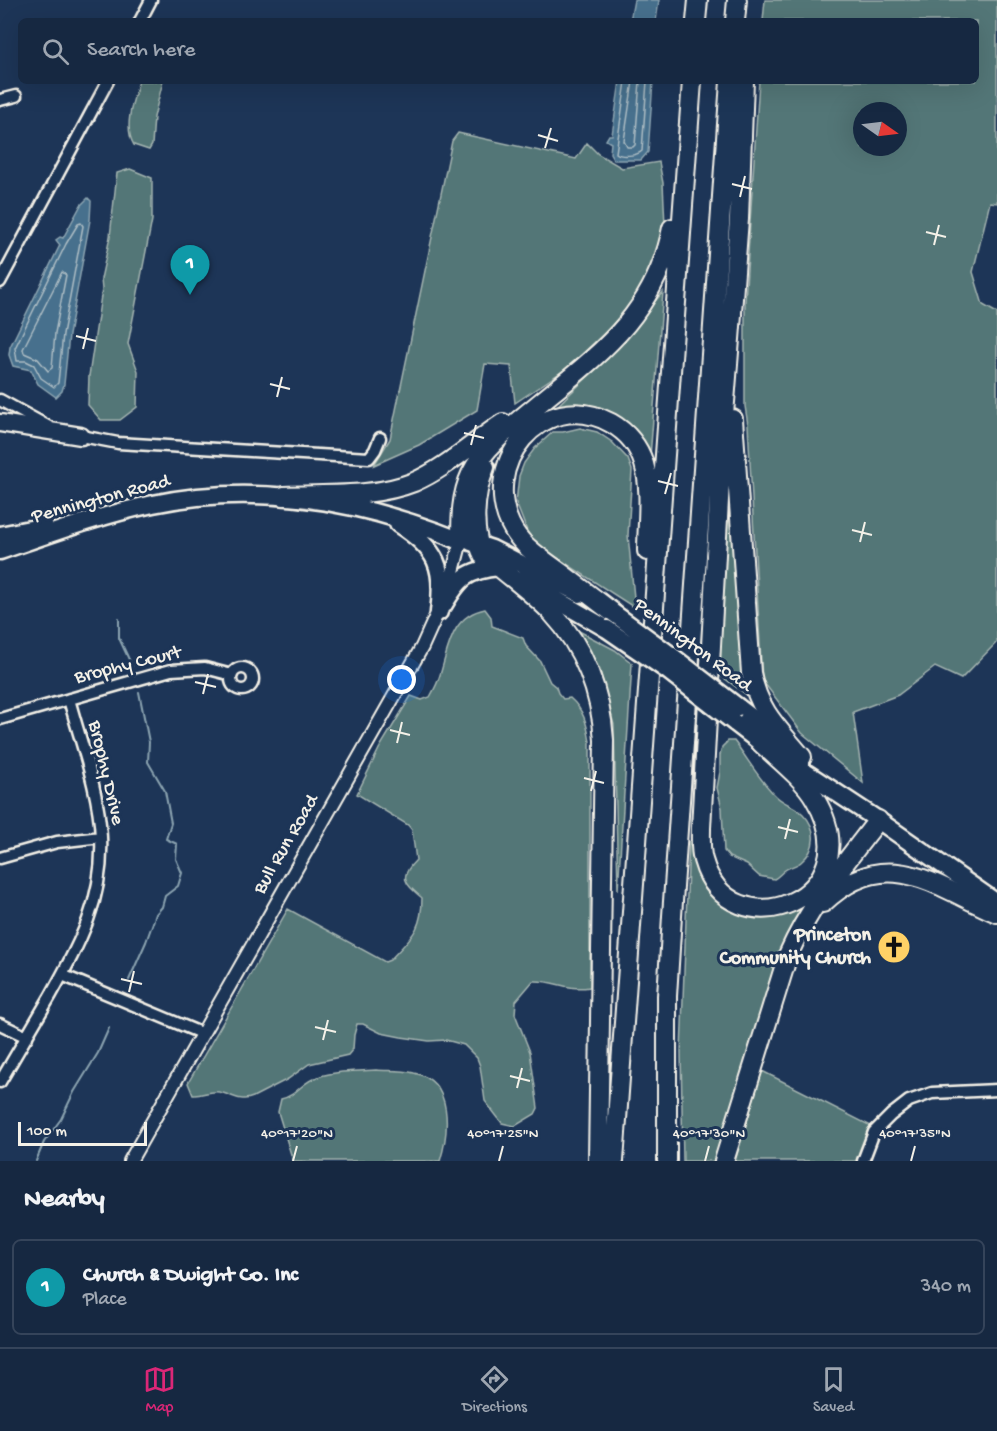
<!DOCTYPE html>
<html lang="en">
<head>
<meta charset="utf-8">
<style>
  body { margin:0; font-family:"Gochi Hand",sans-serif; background:#1f3048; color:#f1f3f6 }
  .compass { position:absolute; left:853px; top:102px; width:54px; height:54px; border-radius:50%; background:#162841; box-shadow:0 6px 24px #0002; rotate:104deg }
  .scale { position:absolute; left:18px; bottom:15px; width:129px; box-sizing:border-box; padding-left:6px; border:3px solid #f4f1e8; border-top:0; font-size:16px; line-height:21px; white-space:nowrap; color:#f4f1e8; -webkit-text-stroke:4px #1d3557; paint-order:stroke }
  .you { position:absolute; left:402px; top:680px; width:21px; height:21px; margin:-15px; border:4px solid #fff; border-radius:50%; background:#1a73e8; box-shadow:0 0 0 9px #1a73e833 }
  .badge { display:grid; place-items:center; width:39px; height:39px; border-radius:50%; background:#db2777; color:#fff; font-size:20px; font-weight:700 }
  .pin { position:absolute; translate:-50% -50px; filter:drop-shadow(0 2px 3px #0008) }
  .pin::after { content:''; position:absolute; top:32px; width:21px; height:18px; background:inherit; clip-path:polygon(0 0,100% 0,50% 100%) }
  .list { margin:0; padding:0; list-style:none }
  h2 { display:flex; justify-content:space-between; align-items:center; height:78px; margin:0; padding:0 24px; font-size:26px }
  h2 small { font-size:20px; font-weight:400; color:#9ea6b1 }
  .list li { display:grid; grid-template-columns:39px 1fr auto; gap:18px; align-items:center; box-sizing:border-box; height:96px; margin:0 12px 12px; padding:0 12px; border:2px solid #35445a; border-radius:9px }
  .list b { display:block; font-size:22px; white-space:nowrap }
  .list p { margin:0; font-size:20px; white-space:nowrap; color:#9ea6b1 }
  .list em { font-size:20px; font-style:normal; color:#9ea6b1 }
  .icon { flex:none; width:33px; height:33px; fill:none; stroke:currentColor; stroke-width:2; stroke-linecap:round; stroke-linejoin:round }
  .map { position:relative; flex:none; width:997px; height:1161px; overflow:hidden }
  .search { position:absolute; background:#162841; box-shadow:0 6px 24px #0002; left:18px; right:18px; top:18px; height:66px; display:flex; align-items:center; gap:15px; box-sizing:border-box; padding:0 21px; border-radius:9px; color:#9ea6b1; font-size:22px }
  .sheet { height:186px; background:#162841 }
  nav { display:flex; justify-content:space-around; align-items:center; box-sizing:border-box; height:84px; border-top:2px solid #35445a; background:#162841; font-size:16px; color:#9ea6b1 }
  nav a { display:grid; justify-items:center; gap:3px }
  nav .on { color:#db2777 }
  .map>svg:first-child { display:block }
  .green { fill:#537677; stroke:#a4b4b0; stroke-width:1.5; fill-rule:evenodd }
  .water { fill:#46708d; stroke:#8ca4b1; stroke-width:1.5 }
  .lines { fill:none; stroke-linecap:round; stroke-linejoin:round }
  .shore { stroke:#aebdc4; stroke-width:1.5 }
  .stream { stroke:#8ca4b1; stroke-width:2 }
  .minor-casing { stroke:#f4f1e8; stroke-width:15 }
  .tertiary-casing { stroke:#f4f1e8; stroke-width:16 }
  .primary-casing { stroke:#f4f1e8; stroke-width:21 }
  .trunk-casing { stroke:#f4f1e8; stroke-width:21 }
  .motorway-casing { stroke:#f4f1e8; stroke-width:22 }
  .minor { stroke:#1d3557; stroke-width:10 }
  .tertiary { stroke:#1d3557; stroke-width:12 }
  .primary { stroke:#1d3557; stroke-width:16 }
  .trunk { stroke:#1d3557; stroke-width:16 }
  .motorway { stroke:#1d3557; stroke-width:18 }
  .trunk-bridge-casing { stroke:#f4f1e8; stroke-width:21; stroke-linecap:butt }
  .trunk-bridge { stroke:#1d3557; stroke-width:16 }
  .ticks { fill:none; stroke:#f4f1e8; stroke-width:2 }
  .labels { text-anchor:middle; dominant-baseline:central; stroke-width:6; stroke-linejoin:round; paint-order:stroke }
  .street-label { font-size:20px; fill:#f4f1e8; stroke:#1d3557 }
  .poi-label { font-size:20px; font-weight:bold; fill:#f4f1e8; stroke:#1d3557; text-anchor:end }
  .ticks-label { font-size:15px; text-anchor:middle; fill:#f4f1e8; stroke:#1d3557; stroke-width:6; stroke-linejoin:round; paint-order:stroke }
</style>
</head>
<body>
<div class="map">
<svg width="997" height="1161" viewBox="0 0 997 1161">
  <rect width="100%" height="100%" fill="#1d3557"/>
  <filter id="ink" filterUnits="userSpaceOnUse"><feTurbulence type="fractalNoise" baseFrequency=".0167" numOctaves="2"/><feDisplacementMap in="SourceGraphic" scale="12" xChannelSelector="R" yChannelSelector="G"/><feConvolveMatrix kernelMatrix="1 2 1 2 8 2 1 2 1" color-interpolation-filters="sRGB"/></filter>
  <g filter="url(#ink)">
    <path class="green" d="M765,0H997V203L990,202L973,272L983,305L997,313V642L961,679L935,667L898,695L853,712L863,783L802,733L762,680L748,425L745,406V302L759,81H976V21H763ZM862,111H898V147H862Z
      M139,81H163L154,117L152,145L149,150L134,145C123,128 133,100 139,81Z
      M458,133L576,159L587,143L598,154L622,168L659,162L663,183L665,226L651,273L624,315L567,368L515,403L511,366L485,364L477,410L419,445L374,465L390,439L452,141Z
      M130,169L152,178V220L128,344L138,371L137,407L120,420H101L88,405L89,376L102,289L101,279L110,237L117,173Z
      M663,292L650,457L626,426L600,409L553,410L600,365Z
      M580,428L597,432L612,442L628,459L632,470L628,535L635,608L531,541L516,503L519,476L524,463L535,448L553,432H563Z
      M729,443L748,696L717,673Z
      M485,609L491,617L492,626L523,638L526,646L540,661L550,682L556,687L558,693L563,699L570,698C584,710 587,724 590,742V987C566,991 555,980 533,981L516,1001L515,1014L530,1052L538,1108L535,1114L515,1126L502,1123L485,1101L480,1066L477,1058L464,1045L446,1040L429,1041L401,1037L381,1033L363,1024H357L354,1035L353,1049L348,1055L309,1064L288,1079L253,1097C240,1103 231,1094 219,1092C210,1090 202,1096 193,1095L188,1083L288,909L385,962L390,960C411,937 422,931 422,898C405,883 398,878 416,860L412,830L408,825L357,794L380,747L411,696L422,700L430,697C434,690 438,682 440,675C449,647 451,616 485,609Z
      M577,630L615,650L632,663L618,890L614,725L600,670Z
      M728,741H734C748,759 759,780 776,796C784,804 795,806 803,814C817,828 817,849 801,862C796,866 789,867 785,870C780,874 778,877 774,879L759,876L747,865L729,857L724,851L722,808L717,788L720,772V755L722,747Z
      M689,841L697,861L722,904L771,918L802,908L780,957L718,1161H683L681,1052Z
      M376,1070C388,1071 402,1070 414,1073C454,1081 449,1132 440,1161H293L278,1112L281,1099C297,1096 302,1081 318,1077C336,1071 357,1071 376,1070Z
      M762,1071L875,1128L860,1161H735Z"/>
    <path class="water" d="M634,0H659L656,21H630Z
      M620,81H653L648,152L641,160H614L610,153L611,143L606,140L609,135H612Z
      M88,198L91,201L90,220L69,335L64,384L62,391L56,397L38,384L31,370L13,366L9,355L10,347L60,245L56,240L60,237L63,238L81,205Z"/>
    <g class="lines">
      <path class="shore" d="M626,81L616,153C621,157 637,156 642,151L647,81
        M633,81L624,141L627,147H633L635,145L640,81
        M81,223L83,226L63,334L58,383L54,387L41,378L34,365L26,361H17L15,348L66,244L78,224Z
        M62,272L66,275L55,333L52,368L48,371L38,359L24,353L23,349Z"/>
      <path class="stream" d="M119,618V638L132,666
        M129,980L146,942L156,914L162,907L165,896L178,886L182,873L176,859L177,844L166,839L171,823L165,791L148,762L149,742L139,692
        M36,1161L44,1142L61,1119L74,1092L98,1053L109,1028"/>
      <g class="minor-casing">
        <path id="minor" d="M140,21L151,0
          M0,100L16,96
          M0,282L108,81
          M0,400L49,427
          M76,435L118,443L369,458L375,450L380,438
          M231 679a11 11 0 1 1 22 0a11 11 0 1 1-22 0Z
          M0,719L171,670L205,668L232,675
          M0,858L57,842L101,837
          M62,975L203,1034
          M0,1024L27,1037
          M0,1082C17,1053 34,1024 51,995C80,943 104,899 101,837C99,791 81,744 69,699
          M863,1161L874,1132L891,1115L909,1101L932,1093L997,1090"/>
      </g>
      <g class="tertiary-casing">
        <path id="tertiary" d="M130,1161L422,647L449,587L461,541"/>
      </g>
      <g class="primary-casing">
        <path id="primary" d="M0,423L81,436
          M398,524C437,549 445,567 439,612
          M0,535L45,526
          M0,551C50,534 101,515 153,504C258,482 362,501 461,541
          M443,606C459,579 466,570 499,567"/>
      </g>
      <g class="trunk-casing">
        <path id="trunk" d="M471,542L492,549L580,594
          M522,580L607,629
          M738,707L785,743
          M735,723L761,743L878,820L997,903"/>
      </g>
      <g class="motorway-casing">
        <path id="motorway" d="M696,21L698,0
          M735,21L737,0
          M732,314L723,427L701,828C701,839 700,850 703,860C730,955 875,898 815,799C804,779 778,759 761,743
          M731,325L739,219L744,81
          M733,419L751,673C759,712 778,728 802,757
          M485,467C474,495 470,534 486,560
          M284,496C326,494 374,498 414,482C446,468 474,442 503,423
          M461,541C461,518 461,495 471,474C484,448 508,429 530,411C595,357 655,317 672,228
          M499,567C517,582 536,596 552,613C584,647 601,693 604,740L598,1161
          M612,612C595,599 578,586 561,573C544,560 526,550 514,531C476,467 542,385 611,423C627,432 639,447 644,464C652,491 647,524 647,551
          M823,903C886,843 933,885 997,913
          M614,1161L692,81
          M667,1161V996L672,916L730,81
          M724,1161L788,955C810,905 845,863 878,820"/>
      </g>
      <use href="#minor" class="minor"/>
      <use href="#tertiary" class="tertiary"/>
      <use href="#primary" class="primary"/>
      <use href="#trunk" class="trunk"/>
      <use href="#motorway" class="motorway"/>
      <g class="trunk-bridge-casing">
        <path id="trunk-bridge" d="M612,612L672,656L738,707
          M607,629L668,671L735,723"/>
      </g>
      <use href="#trunk-bridge" class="trunk-bridge"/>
    </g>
  </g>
  <path class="ticks" d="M538,135L558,141M545,148L551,128M732,184L752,189M740,197L745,176M926,232L946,237M934,245L939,225M76,336L96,341M83,349L88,328M270,384L290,389M277,397L282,377M464,433L484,438M471,445L476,425M658,481L678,486M665,494L671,473M852,530L872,535M860,542L865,522M195,682L216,687M203,694L208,674M390,730L410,735M397,743L402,722M584,778L604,783M591,791L596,771M778,827L798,832M785,839L790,819M121,979L142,984M129,992L134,971M315,1027L336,1032M323,1040L328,1020M510,1076L530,1081M517,1088L522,1068M293,1161L297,1146M499,1161L503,1146M705,1161L709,1146M911,1161L915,1146"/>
  <defs>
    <g id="church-disc" transform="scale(1.725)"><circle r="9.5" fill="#ffd166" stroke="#1d3557"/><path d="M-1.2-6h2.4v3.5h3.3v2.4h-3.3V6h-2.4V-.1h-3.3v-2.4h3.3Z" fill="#111"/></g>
  </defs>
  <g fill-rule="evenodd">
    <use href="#church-disc" x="894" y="947"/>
  </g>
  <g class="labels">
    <g class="street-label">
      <text transform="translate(101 500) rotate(-15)">Pennington Road</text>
      <text transform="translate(692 646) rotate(37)">Pennington Road</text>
      <text transform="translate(128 666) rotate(-14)">Brophy Court</text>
      <text transform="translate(105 773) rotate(77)">Brophy Drive</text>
      <text transform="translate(287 845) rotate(-60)">Bull Run Road</text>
    </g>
    <g class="poi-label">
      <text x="871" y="936">Princeton<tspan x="871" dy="23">Community Church</tspan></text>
    </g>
  </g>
  <g class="ticks-label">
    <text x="297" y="1137">40°17'20"N</text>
    <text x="503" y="1137">40°17'25"N</text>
    <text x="709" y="1137">40°17'30"N</text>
    <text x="915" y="1137">40°17'35"N</text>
  </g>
</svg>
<svg class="compass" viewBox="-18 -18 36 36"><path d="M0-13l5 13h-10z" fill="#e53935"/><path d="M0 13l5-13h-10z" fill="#9ea6b1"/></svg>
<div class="scale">100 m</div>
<div class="you"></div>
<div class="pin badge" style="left:190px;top:295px;background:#0f9aa8">1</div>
<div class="search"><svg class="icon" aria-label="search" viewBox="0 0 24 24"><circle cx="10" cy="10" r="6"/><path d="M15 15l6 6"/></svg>Search here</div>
</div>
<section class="sheet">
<h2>Nearby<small></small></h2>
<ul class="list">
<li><span class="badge" style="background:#0f9aa8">1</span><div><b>Church &amp; Dwight Co. Inc</b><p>Place</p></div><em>340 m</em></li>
</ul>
</section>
<nav>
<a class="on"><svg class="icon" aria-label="map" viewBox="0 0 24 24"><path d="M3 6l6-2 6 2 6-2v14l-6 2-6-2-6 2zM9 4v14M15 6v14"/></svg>Map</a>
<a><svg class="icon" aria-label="directions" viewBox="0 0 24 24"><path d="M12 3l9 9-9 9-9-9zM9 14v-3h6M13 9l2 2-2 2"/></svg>Directions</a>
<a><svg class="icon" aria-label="saved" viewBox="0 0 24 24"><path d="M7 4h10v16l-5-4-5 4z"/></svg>Saved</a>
</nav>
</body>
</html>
